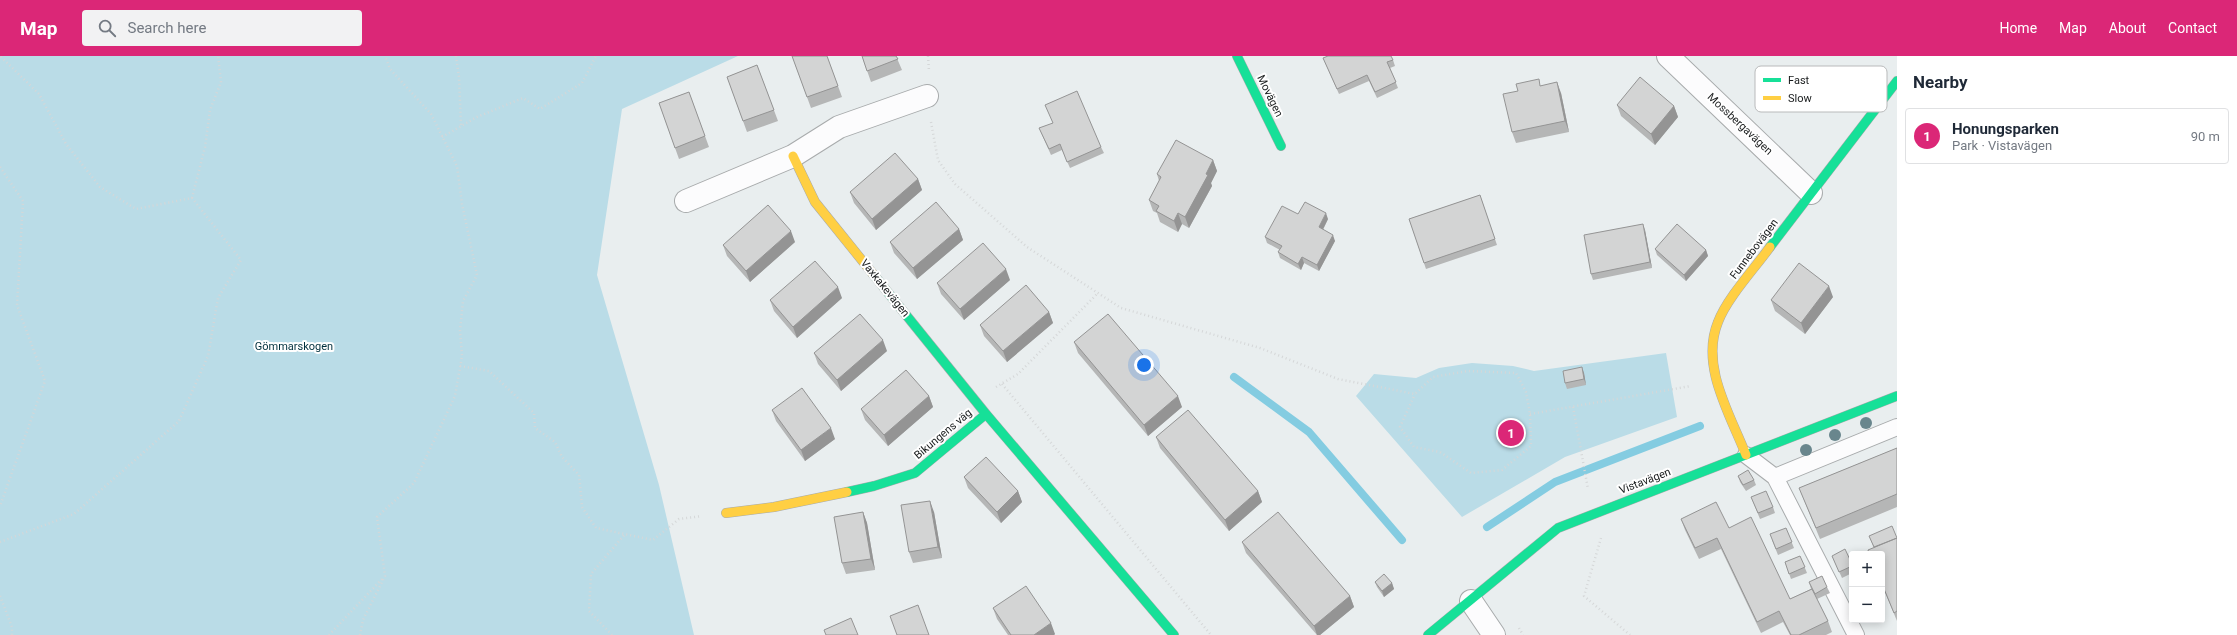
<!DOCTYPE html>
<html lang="en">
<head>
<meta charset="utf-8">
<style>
  body { margin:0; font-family:Roboto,sans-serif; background:#f2f2f3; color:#1f2937 }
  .controls { position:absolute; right:12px; bottom:12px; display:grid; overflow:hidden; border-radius:4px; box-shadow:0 2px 10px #0003 }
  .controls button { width:36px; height:36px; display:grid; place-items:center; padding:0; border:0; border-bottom:1px solid #e0e1e3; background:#fff; color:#1f2937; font:20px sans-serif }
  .you { position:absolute; left:1144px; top:309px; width:14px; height:14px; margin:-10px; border:3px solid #fff; border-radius:50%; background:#1a73e8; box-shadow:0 0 0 6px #1a73e833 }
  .badge { display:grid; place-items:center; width:26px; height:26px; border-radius:50%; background:#db2777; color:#fff; font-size:13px; font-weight:700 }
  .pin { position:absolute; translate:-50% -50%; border:2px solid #fff; box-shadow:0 1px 4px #0006 }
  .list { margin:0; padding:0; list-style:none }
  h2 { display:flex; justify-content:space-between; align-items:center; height:52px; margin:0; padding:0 16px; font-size:17px }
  h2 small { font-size:13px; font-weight:400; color:#747a83 }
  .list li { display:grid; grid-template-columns:26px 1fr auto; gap:12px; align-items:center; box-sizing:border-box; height:56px; margin:0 8px 8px; padding:0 8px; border:1px solid #e0e1e3; border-radius:4px }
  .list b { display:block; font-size:15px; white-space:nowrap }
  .list p { margin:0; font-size:13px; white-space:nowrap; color:#747a83 }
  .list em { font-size:13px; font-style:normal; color:#747a83 }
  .icon { flex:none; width:22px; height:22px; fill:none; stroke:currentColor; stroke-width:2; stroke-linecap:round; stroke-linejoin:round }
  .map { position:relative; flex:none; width:1897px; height:579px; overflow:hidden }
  header { display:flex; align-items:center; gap:24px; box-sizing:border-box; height:56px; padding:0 20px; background:#db2777; color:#fff }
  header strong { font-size:19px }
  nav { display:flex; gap:22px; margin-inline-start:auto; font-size:14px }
  .search { width:280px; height:36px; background:#f2f2f3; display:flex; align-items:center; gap:10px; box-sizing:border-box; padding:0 14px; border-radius:4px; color:#747a83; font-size:15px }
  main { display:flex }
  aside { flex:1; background:#fff }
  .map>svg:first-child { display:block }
  .green { fill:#badce7 }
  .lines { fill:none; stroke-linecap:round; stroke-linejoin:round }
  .stream { stroke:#84cce1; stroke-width:8 }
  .lane-casing { stroke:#a8abac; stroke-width:18 }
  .street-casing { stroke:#a8abac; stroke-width:24 }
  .fast-casing { stroke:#a8abac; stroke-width:10 }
  .slow-casing { stroke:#a8abac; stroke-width:10 }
  .path { stroke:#d5d7d8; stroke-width:2.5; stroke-dasharray:1 3; stroke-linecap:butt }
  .lane { stroke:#fcfcfd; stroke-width:16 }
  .street { stroke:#fcfcfd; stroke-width:22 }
  .fast { stroke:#16e098; stroke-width:9 }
  .slow { stroke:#ffcf43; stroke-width:9 }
  .tree { fill:#69868d }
  .wall { fill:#b5b6b6 }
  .shaded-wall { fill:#949494 }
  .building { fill:#d3d4d4; stroke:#949494 }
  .labels { text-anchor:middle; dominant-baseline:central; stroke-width:4; stroke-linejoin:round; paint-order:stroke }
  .street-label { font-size:11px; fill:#171a1b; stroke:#fff }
  .park-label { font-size:11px; fill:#00303d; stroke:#fff }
  .key { fill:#fff; stroke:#b9babb; stroke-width:1 }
  .key-label { font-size:11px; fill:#171a1b }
</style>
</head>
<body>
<header>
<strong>Map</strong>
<div class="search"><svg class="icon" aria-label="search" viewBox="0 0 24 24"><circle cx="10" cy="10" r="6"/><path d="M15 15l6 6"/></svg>Search here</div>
<nav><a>Home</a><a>Map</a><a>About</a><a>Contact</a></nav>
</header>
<main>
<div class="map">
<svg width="1897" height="579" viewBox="0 0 1897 579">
  <rect width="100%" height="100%" fill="#e9eeef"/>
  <path class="green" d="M0,0H738L622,53L597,219L659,429L694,579H0Z
    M1666,297L1677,361L1565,401L1462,461L1356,340L1374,318L1416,322L1439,312L1472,307L1513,310L1534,315Z"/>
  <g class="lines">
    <path class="stream" d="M1234,321L1309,376L1402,484
      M1487,471L1555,426L1700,370"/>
    <g class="lane-casing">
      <path id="lane" d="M1746,399L1775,421L1856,579
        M1775,421L1897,371"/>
    </g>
    <g class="street-casing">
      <path id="street" d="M1668,0L1811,137
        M686,145L793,100L839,71L927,40
        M1471,545L1494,579"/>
    </g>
    <g class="fast-casing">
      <path id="fast" d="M1237,0L1281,90
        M1770,191L1897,25
        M873,218L986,358
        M847,436L874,430L915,417L986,358L1174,579
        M1428,579L1558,472L1897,340"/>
    </g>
    <g class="slow-casing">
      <path id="slow" d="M793,100L815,146L873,218
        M1746,399C1730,358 1700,310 1718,266C1727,242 1755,212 1770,191
        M726,457L774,451L847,436"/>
    </g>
    <path class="path" d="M456,0L459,21L461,70
      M928,0L929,15
      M931,66L938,104L955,128L1027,191L1121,252L1260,292L1338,323L1415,338L1433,321L1468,315L1516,317L1526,336L1530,358L1531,390L1502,414L1471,417L1440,396L1414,391L1400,371L1415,338
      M442,81L477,61L523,42L540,53L582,27L596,0
      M0,111L23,145L17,249L45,325L0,450
      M192,142L205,91L210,54L221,26L218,0
      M460,310L489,315L534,357L535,372L555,386L562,401L579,419L582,451L596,472L653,484L679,463L702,460
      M1002,328L1211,579
      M996,331L1018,318L1098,237
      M1573,351L1588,433
      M1530,358L1691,330
      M1601,482L1584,540L1630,579
      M0,486L74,458L179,365L208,300L218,242L241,204L192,142L136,153L100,131L66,88L39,38L0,0
      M0,540L12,571V579
      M1519,572L1523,579
      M329,579L382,523
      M360,579L363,564L385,520L377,461L414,427L455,340L462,300L460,275L463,245L477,219L462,148L457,110L431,58L390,13L385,0
      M612,579L589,555L591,518L625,478"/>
    <use href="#lane" class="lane"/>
    <use href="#street" class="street"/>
    <use href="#fast" class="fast"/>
    <use href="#slow" class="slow"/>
  </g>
  <g class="tree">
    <circle cx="1866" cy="367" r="6"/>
    <circle cx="1835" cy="379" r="6"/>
    <circle cx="1806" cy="394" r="6"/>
  </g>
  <path class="wall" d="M792,0H827L842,41L811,52Z
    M862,0H896L902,14L871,26Z
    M1323,2L1393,4L1395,10L1390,12L1398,32L1377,42L1369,25L1339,38Z
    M757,9L778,65L747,76L727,21Z
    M1541,30L1561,37L1569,76L1516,87L1512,76L1518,35Z
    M689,36L709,91L679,103L659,47Z
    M1617,49L1674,50L1678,61L1655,89L1621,60Z
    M1039,72L1101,91L1104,97L1070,112L1062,94L1051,99Z
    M1213,104L1217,115L1211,127L1212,130L1189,172L1182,168L1178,176L1160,166L1157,157L1153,155L1149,144L1159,125L1157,118Z
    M918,123L922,134L876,174L854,147L850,136Z
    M1480,139L1497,189L1426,213L1409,163Z
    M1298,158L1328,163L1323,174L1335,185L1319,215L1304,207L1301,214L1280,202L1278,196L1280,194L1267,187L1265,181Z
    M959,173L963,184L917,223L894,197L890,186Z
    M1645,174L1652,212L1593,224L1591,218Z
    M795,186L750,226L727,200L723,189Z
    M1655,193L1706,194L1708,200L1686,225L1657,199Z
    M1010,224L964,264L941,238L937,227Z
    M1833,241L1805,278L1775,255L1771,244Z
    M842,242L797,282L774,255L770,244Z
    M1049,256L1053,267L1007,306L984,280L980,269Z
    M1074,286L1182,351L1148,380L1078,297Z
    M887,295L841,335L818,308L814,297Z
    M1584,317L1586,329L1567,333L1565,327Z
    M929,340L933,351L888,390L865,364L861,353Z
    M772,354L835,383L805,405L776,365Z
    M1156,381L1258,435L1262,446L1229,475L1160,392Z
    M1897,392V451L1820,483L1799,432Z
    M1738,420L1754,424L1756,429L1746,435L1740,426Z
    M964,421L1018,435L1022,446L1001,467L968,432Z
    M1751,441L1773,451L1775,457L1760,463Z
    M863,456L867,467L875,514L846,518L842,507Z
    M934,456L942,502L913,507L909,496Z
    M1681,463L1729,472L1790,543L1811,533L1809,526L1827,531L1830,537L1817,543L1828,565L1832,576L1826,579H1790L1783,566L1761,577L1721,493L1699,503L1685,474Z
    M1786,472L1794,492L1778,499L1772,484Z
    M1869,480L1897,482V565L1882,529V498L1874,492Z
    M1242,486L1350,540L1354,551L1320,579H1317L1246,497Z
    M1800,500L1807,517L1791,523L1785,506Z
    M1832,500L1852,508V517L1842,522Z
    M1375,526L1392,527L1394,533L1384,541L1377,531Z
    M993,552L1055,578L1054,579H1008L997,563Z"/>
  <path class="shaded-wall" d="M1557,26L1561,37L1569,76L1565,65Z
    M1674,50L1678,61L1655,89L1651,78Z
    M1213,104L1217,115L1211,127L1212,130L1189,172L1185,161L1206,118Z
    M918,123L922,134L876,174L872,163Z
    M1178,157L1182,168L1178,176L1174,165Z
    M1326,157L1328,163L1321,177L1319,171Z
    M1643,168L1645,174L1652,212L1650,206Z
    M959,173L963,184L917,223L913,212Z
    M791,175L795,186L750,226L746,215Z
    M1333,179L1335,185L1319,215L1317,209Z
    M1706,194L1708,200L1686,225L1684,219Z
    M1302,201L1304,207L1301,214L1298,208Z
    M1006,213L1010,224L964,264L960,253Z
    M1829,230L1833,241L1805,278L1801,267Z
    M838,231L842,242L797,282L793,271Z
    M1049,256L1053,267L1007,306L1003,295Z
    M883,284L887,295L841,335L837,324Z
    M1582,311L1584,317L1586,329L1584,323Z
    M929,340L933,351L888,390L884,379Z
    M1178,340L1182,351L1148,380L1144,369Z
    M831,372L835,383L805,405L801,394Z
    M1018,435L1022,446L1001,467L997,456Z
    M1258,435L1262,446L1229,475L1225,464Z
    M930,445L934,456L942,502L938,491Z
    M863,456L867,467L875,514L871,503Z
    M1392,527L1394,533L1384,541L1382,535Z
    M1350,540L1354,551L1320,579H1317L1314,570Z
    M1051,567L1055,578L1054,579H1034Z"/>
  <path class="building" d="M792,0H827L838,30L807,41Z
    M862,0H896L898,3L867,15Z
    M1328,0H1391L1393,4L1387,6L1396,26L1375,36L1367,19L1337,33L1323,2Z
    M757,9L774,54L743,65L727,21Z
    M1640,21L1674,50L1651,78L1617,49Z
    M1539,23L1540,30L1557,26L1565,65L1512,76L1503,38L1518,35L1516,28Z
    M1077,35L1101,91L1067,106L1060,88L1049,93L1039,72L1053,67L1045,49Z
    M689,36L705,80L675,92L659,47Z
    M1176,84L1213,104L1206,118L1208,119L1185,161L1178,157L1174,165L1156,155L1159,150L1149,144L1161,121L1157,118Z
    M895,97L918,123L872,163L850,136Z
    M1480,139L1495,183L1424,207L1409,163Z
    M936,146L959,173L913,212L890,186Z
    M1305,146L1326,157L1319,171L1333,179L1317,209L1302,201L1298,208L1278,196L1282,190L1265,181L1282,150L1298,158Z
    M768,149L791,175L746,215L723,189Z
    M1643,168L1650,206L1591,218L1584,179Z
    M1677,168L1706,194L1684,219L1655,193Z
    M983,187L1006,213L960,253L937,227Z
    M815,205L838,231L793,271L770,244Z
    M1799,207L1829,230L1801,267L1771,244Z
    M1026,229L1049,256L1003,295L980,269Z
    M860,258L883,284L837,324L814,297Z
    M1108,258L1178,340L1144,369L1074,286Z
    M1582,311L1584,323L1565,327L1563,315Z
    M906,314L929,340L884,379L861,353Z
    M802,332L831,372L801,394L772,354Z
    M1188,354L1258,435L1225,464L1156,381Z
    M1897,392V438L1816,472L1799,432Z
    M986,401L1018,435L997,456L964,421Z
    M1748,414L1754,424L1743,429L1738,420Z
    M1766,435L1773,451L1758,457L1751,441Z
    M930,445L938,491L909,496L901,449Z
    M1716,446L1729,472L1751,461L1790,543L1812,533L1828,565L1799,579H1791L1779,555L1757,566L1717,482L1695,492L1681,463Z
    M863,456L871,503L842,507L834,461Z
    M1278,456L1350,540L1314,570L1242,486Z
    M1892,470L1897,482L1874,491L1869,480Z
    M1786,472L1792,486L1776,493L1770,478Z
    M1897,482V555L1894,557L1882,528V498H1869L1868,494Z
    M1845,493L1852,508V510L1839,516L1832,500Z
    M1800,500L1805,511L1789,518L1785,506Z
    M1384,518L1392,527L1382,535L1375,526Z
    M1822,520L1827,531L1815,538L1809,526Z
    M1026,530L1051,567L1034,579H1011L993,552Z
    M918,549L929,579H897L890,560Z
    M851,562L858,579H826L824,574Z"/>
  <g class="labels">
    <g class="street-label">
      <text transform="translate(1270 40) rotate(64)">Movägen</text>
      <text transform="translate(1740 68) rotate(43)">Mossbergavägen</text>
      <text transform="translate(1754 193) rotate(-53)">Funnebovägen</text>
      <text transform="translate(885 232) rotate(51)">Vaxkakevägen</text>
      <text transform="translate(943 378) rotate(-40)">Bikungens väg</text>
      <text transform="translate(1645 425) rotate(-21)">Vistavägen</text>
    </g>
    <g class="park-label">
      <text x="294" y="290">Gömmarskogen</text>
    </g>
  </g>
  <rect x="1755" y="10" width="132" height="46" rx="6" class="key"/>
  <rect x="1763" y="22" width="18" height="4" fill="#16e098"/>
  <rect x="1763" y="40" width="18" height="4" fill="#ffcf43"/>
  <g class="key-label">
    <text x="1788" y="28">Fast</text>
    <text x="1788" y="46">Slow</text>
  </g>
</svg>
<div class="controls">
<button>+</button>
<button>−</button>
</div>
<div class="you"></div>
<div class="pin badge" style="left:1511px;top:377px">1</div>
</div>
<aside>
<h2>Nearby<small></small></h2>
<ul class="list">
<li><span class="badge">1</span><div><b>Honungsparken</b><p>Park · Vistavägen</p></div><em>90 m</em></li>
</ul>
</aside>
</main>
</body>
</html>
